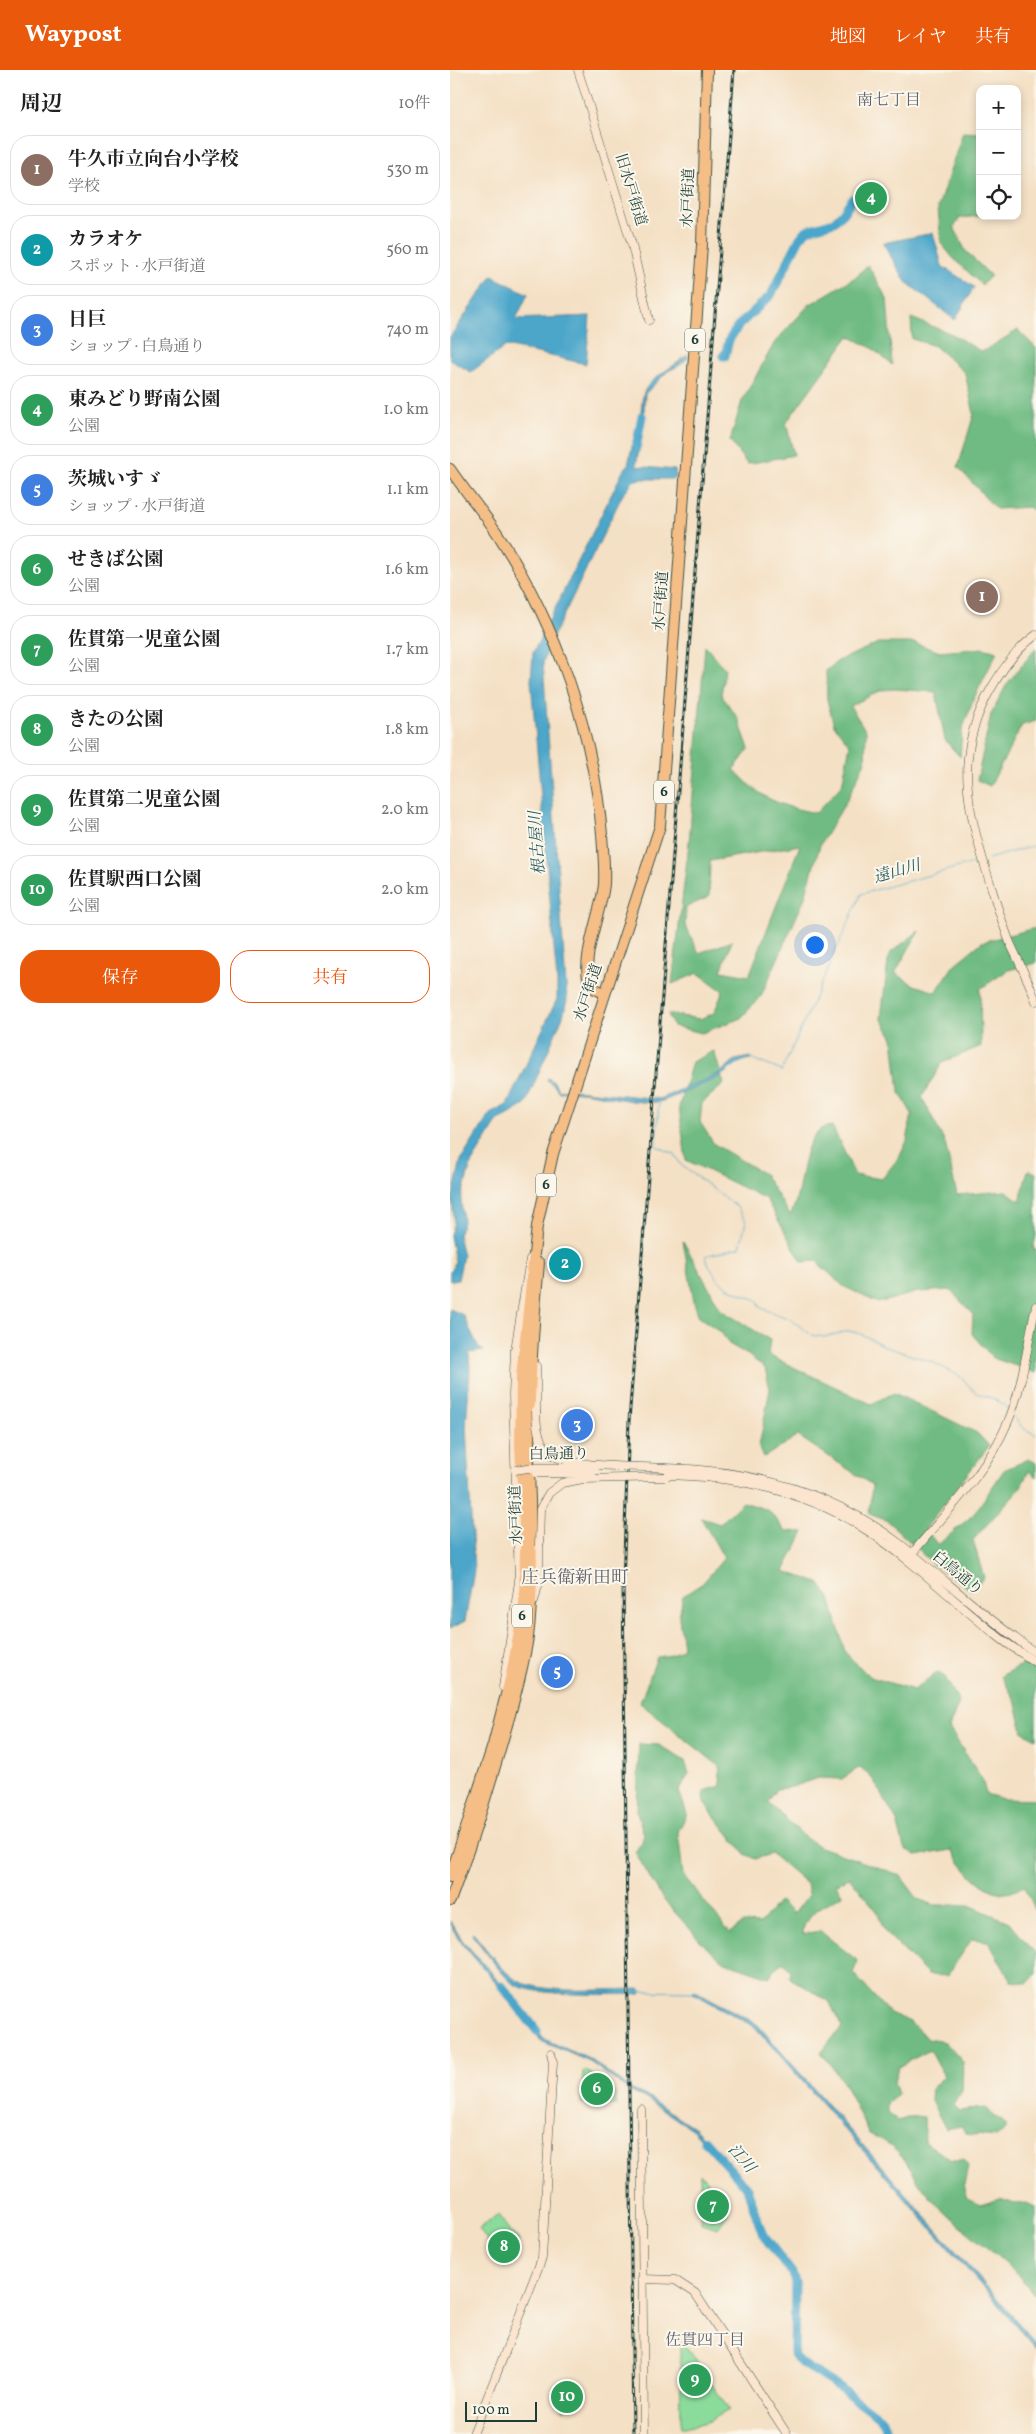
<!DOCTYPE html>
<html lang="ja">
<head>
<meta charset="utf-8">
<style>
  body { margin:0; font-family:Vollkorn,"Noto Serif JP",serif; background:#f6f6f6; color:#222 }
  .controls { position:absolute; right:15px; top:15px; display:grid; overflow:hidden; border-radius:10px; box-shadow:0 2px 8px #0003 }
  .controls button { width:45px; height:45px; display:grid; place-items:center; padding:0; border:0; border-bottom:1px solid #e0e0e0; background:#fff; color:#222; font:25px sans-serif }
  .scale { position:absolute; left:15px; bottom:12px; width:72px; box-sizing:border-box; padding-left:5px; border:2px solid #1f3d34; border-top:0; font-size:14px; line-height:18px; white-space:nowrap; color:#1f3d34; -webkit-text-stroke:4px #fbf7ec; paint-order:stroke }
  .you { position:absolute; left:364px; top:874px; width:18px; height:18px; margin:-12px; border:4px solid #fff; border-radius:50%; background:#1a73e8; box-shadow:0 0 0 8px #1a73e833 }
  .badge { display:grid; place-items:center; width:32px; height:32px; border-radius:50%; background:#ea580c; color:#fff; font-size:16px; font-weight:700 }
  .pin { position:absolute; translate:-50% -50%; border:2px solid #fff; box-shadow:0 1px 5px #0006 }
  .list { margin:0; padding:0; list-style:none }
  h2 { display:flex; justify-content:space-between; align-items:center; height:65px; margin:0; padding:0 20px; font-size:21px }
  h2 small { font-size:16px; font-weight:400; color:#767676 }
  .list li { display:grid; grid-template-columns:32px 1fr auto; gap:15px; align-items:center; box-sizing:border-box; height:70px; margin:0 10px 10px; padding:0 10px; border:1px solid #e0e0e0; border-radius:20px }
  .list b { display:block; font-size:19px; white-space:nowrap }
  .list p { margin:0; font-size:16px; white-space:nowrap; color:#767676 }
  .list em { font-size:16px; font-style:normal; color:#767676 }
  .actions { display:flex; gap:10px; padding:15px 20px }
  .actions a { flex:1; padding:11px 0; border:1px solid #ea580c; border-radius:20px; text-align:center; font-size:18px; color:#ea580c }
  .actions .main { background:#ea580c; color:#fff }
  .icon { flex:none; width:28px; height:28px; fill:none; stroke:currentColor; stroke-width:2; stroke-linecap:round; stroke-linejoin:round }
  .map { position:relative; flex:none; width:586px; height:2364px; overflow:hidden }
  header { display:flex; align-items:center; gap:30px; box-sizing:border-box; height:70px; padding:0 25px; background:#ea580c; color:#fff }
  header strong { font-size:24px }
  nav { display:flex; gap:28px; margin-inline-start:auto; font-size:18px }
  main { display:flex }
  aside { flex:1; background:#fff }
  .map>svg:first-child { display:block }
  .green { fill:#8bdb9b; stroke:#558c68 }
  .forest { fill:#70bb83; stroke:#487c5c; fill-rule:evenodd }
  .water { fill:#4ca6ca; stroke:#36727f }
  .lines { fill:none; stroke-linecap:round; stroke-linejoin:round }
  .stream { stroke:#4ca6ca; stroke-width:1 }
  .river { stroke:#4ca6ca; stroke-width:9 }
  .secondary-casing { stroke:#3f554a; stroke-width:9 }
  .highway-casing { stroke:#3f554a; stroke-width:12 }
  .secondary { stroke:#fbe5cf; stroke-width:8 }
  .highway { stroke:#f6be87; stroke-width:10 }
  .rail-casing { stroke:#1f3d34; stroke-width:3 }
  .rail { stroke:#fbf7ec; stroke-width:1; stroke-dasharray:4; stroke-linecap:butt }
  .secondary-bridge-casing { stroke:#3f554a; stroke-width:9; stroke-linecap:butt }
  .secondary-bridge { stroke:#fbe5cf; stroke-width:8 }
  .labels { text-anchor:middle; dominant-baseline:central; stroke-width:4; stroke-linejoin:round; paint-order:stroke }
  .shield { fill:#fbf7ec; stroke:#61756b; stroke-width:1 }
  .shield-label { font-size:14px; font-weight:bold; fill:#1f3d34 }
  .street-label { font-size:15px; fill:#1f3d34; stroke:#fbf7ec }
  .neighbourhood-label { font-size:16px; fill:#60626d; stroke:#fbf7ec }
  .water-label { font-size:16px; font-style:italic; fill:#2c5c61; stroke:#fbf7ec }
  .quarter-label { font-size:18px; fill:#60626d; stroke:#fbf7ec }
</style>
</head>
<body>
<header>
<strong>Waypost</strong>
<nav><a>地図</a><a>レイヤ</a><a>共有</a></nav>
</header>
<main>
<aside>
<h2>周辺<small>10件</small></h2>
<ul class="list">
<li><span class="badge" style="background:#8d6e63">1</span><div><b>牛久市立向台小学校</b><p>学校</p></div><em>530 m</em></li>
<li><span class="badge" style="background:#0f9aa8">2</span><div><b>カラオケ</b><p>スポット · 水戸街道</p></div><em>560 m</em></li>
<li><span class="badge" style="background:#3f7fe0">3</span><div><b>日巨</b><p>ショップ · 白鳥通り</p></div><em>740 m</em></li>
<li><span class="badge" style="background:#2e9e5b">4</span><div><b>東みどり野南公園</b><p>公園</p></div><em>1.0 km</em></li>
<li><span class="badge" style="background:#3f7fe0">5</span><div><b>茨城いすゞ</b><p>ショップ · 水戸街道</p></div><em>1.1 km</em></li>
<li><span class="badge" style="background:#2e9e5b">6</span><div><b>せきば公園</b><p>公園</p></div><em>1.6 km</em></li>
<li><span class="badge" style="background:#2e9e5b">7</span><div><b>佐貫第一児童公園</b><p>公園</p></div><em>1.7 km</em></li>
<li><span class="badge" style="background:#2e9e5b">8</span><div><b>きたの公園</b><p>公園</p></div><em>1.8 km</em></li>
<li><span class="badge" style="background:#2e9e5b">9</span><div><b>佐貫第二児童公園</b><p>公園</p></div><em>2.0 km</em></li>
<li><span class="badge" style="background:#2e9e5b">10</span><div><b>佐貫駅西口公園</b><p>公園</p></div><em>2.0 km</em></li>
</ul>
<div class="actions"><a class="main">保存</a><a>共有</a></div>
</aside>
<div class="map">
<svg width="586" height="2364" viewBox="0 0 586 2364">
  <rect width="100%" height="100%" fill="#fbf7ec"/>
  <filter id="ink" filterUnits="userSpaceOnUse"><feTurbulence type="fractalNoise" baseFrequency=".02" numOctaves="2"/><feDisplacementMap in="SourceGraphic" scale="10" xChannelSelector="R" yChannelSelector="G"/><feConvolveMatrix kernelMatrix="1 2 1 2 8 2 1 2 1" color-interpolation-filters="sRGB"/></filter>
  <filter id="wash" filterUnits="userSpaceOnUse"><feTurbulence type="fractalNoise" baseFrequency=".0096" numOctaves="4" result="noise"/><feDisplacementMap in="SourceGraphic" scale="20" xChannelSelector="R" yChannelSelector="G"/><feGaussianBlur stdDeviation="1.12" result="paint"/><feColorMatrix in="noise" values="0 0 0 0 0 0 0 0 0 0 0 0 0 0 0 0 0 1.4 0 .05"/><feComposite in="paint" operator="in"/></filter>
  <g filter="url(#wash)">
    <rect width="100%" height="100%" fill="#f4e0c4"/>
    <path class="green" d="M135,2000L157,2014L166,2024V2035L131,2033L133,2002Z
      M250,2103L271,2128L278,2144L268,2158L251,2153Z
      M48,2145L62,2164L70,2169L62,2186L53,2195L29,2159Z
      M230,2273L239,2280L279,2340L259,2351L235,2358H231Z
      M109,2310L127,2329L115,2340L106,2330L111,2325L104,2316Z"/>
    <path class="forest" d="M513,62L530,63V146L510,148L504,157L515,180L541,206L532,215L503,188L491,173L488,137Z
      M418,195L437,229L442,295L422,278L399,266L336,353L344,385L297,394L280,371L292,331L325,272L359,235L404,208Z
      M461,248L502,264L532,282L568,260L586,278V444L579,437L546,439L508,397L524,344L515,303L485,276L462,269Z
      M428,573H465L490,582L533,578L547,582L525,626L512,660L510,687L495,670L486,622L444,619L432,620L400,636L416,661L415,692L397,730L370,775L354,830L311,926L291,948L252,963L223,956L218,944L250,949L264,943L273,921L248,903L222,914L239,773L255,576L275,599L271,625L288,648L299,679L284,699C309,728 329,736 366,743L392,715L400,675L384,655L377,630L376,601L388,591ZM350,775L299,906L271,901L282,871L249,883L235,855L236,837L259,827L260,791Z
      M586,578V651L572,655L540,716L527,710L541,644L557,614Z
      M586,858V893L558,900L530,919L531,976L492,993L472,1027L495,1073L507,1125L556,1121L570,1131L578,1100L586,1103V1166L583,1179L586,1180V1303L543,1288L522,1264L523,1244L500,1220L468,1222L428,1233L393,1216L366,1191L352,1192L316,1129L236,1090L229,1037L242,992L264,981L274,1014L252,1033L250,1052L264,1074L314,1104L340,1145C354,1122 349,1073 371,1059C374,1057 379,1057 382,1056L405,1105L432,1109L450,1086L457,1071L462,1044L449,1021L443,968L431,948L439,884L469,861L445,903L464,915L486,922L504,895L532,872Z
      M233,1171L271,1240L320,1270L318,1285L421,1334L444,1323L527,1363L539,1376L475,1459L488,1475L524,1444L554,1400L579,1389L586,1393V1407L579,1401L570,1418L523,1470L534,1508L521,1520L483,1494L438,1451L419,1444L422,1415L348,1366L314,1387L309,1377L320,1319L315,1298L298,1285L279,1274L271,1262L249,1247L244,1232Z
      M293,1432L318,1440L336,1461L354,1462L334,1501L369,1513L380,1528L395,1582L420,1607L464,1620L487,1602L495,1607L509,1632L499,1658L532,1709L536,1724L553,1729L586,1730V1842L575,1816C569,1818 562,1823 556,1823C535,1824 511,1797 502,1780L466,1786L454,1778L447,1751L421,1706L410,1697L392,1709L369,1708L342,1717L326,1719L318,1732L357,1769L370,1777L450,1805L468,1829L484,1835H519L559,1852L586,1884V1904L578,1913L561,1911L538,1871L522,1869L497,1906L478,1905L435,1862L427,1841L399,1807L386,1815L393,1825C378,1833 352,1844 353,1864L370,1861L408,1891L403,1903L438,1942L460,1952L478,1969L495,1972L513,1992L512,2021L503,2035L509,2041L535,2038L556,2055V2060L546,2067L517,2064L511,2056L496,2059L481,2031L482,2018L494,2006L480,1980L448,1997L444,2012L448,2024L437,2034V2042L447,2051L465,2046L474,2047L475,2072L501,2090H513L518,2096L514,2114L517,2127L530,2135L550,2129L565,2134L576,2133L586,2137V2226C576,2215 566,2202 554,2192C530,2171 504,2153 482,2129C456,2101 460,2080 419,2064L395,2015L371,1982L392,1957L379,1931L340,1908L341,1901L333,1891L319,1907L275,1892L258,1879L212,1828L185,1782L192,1772L194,1764L187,1743L189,1674L209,1675L235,1691L239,1704L229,1721L237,1744L228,1762L233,1805L280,1863L293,1853L310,1854L329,1831L344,1844L359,1824L357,1814L322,1784L305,1789L295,1784L254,1733V1721L271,1716L269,1696L190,1633L207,1587L222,1585L233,1578L229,1547L233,1526L253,1513L274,1488L251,1448L270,1454Z
      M577,1592L586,1598V1669L573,1662L565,1630L551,1606Z"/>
    <path class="water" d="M483,163L492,196L524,217L505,250L456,212L433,173Z
      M42,206L78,224L66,249L140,246L136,294L56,276L21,302L0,290V267Z
      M237,285L238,288L230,295L218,301L195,324L193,356H190C191,346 191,334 193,325C197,309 226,296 237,285Z
      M185,363L191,368L186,396L225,400L226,409H189L183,411L172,426L99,575L93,593L117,930L113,946L75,1035L47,1052L21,1094L11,1129L13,1152L8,1164L13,1186L8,1210L0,1211V1202L5,1192L0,1165L4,1152L2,1129L11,1090L40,1044L57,1035L107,929V912L81,611L83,583L173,401L178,395Z
      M301,987V989C284,993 285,996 272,1005C264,1010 216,1031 208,1032C175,1035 142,1018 109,1022L103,1014L97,1010L98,1008L104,1012L109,1021L117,1019L209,1029L270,1003L285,990Z
      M0,1239L13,1245L29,1278L34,1281L19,1283L20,1300L16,1357L24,1501L15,1551L0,1559Z
      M0,1851L13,1871L60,1923L58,1925C47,1913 0,1864 0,1851Z
      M23,1863C35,1877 47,1895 62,1907C85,1926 160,1919 191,1919V1924C165,1924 79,1928 61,1912C47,1899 35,1880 22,1865Z
      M244,1920L307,1954L586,2273V2278L305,1957L243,1923Z
      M82,1951L94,1969L141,1990L182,2020L196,2026L245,2058L264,2078L261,2080L243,2060L195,2028L181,2022L140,1992L91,1971L79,1952Z"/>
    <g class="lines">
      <path class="stream" d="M538,789L586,775
        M383,887L411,824L527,792
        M300,988L332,1001
        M333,998L382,890
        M209,1031L206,1076L225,1084L231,1095L287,1137L296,1151L290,1177L255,1186C268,1217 277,1218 307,1230L311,1238L340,1249L359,1263
        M362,1265L374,1267L399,1261L411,1264L436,1277L482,1292L511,1307L526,1323L545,1329L559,1339
        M564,1347L573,1358L586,1365
        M191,1921L244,1922"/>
      <path class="river" d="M273,286H275L279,270L289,255L321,225L350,168L357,160L384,152L393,143L402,129
        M186,378L192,346
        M52,1916L87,1961
        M254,2070L297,2118L313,2165L342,2203L345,2212L344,2285L351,2293L389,2317L433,2350L438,2364"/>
    </g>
  </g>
  <g filter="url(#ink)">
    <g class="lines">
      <g class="secondary-casing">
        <path id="secondary" d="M128,0L182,175L199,250
          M586,565C568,578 553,598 542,617C504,681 516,733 536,800C544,825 551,851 561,875C570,894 579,912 586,931
          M86,1296V1341
          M216,1398C300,1400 382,1421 450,1474C496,1510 537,1550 586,1583
          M215,1405C287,1406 360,1422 421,1463C466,1493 503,1531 545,1564C558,1575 572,1583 586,1593
          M460,1486C494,1444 535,1405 557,1354C573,1318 577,1274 586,1236
          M84,1531L89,1512V1476
          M53,1617L69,1511L63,1325L65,1280L80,1189
          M191,2039L194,2364
          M192,2209L225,2210L245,2223L337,2364
          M23,2364L92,2188L103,1992L101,1983"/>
      </g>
      <g class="highway-casing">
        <path id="highway" d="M0,399C16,423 36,445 51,469C107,558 143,660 152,764C153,781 155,797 154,814C152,841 128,893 141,917L154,923
          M0,1807L43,1675L61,1605L74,1534L75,1476L70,1375L71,1307L87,1156L103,1084L210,756L252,175L257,0
          M0,1831C21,1776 39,1719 55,1662C64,1631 73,1599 78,1567C86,1506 79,1446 79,1385C79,1321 83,1257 89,1193"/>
      </g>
      <use href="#secondary" class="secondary"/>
      <use href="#highway" class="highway"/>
      <g class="rail-casing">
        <path id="rail" d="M183,2364L173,1513L179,1351L284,0"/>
      </g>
      <use href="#rail" class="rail"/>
      <g class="secondary-bridge-casing">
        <path id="secondary-bridge" d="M86,1341C86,1356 88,1373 101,1384C119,1398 190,1396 215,1398
          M65,1400L78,1398H145
          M86,1403L142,1404
          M89,1476L90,1439L99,1423L112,1413L133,1409L215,1407"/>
      </g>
      <use href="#secondary-bridge" class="secondary-bridge"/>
    </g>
  </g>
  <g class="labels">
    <g class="shield">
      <rect x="235" y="258.5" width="20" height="23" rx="4"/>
      <rect x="204" y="710.5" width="20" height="23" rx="4"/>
      <rect x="86" y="1103.5" width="20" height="23" rx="4"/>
      <rect x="62" y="1534.5" width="20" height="23" rx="4"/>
    </g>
    <g class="shield-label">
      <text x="245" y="270">6</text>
      <text x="214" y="722">6</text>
      <text x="96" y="1115">6</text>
      <text x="72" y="1546">6</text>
    </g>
    <g class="street-label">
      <text transform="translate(180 120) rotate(73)">旧水戸街道</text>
      <text transform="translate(239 128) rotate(-88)">水戸街道</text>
      <text transform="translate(212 531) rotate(-86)">水戸街道</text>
      <text transform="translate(139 923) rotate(-72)">水戸街道</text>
      <text transform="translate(109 1385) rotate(-1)">白鳥通り</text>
      <text transform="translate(67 1445) rotate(-92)">水戸街道</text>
      <text transform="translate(507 1504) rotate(40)">白鳥通り</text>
    </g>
    <g class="neighbourhood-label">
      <text x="439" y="31">南七丁目</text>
      <text x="255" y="2271">佐貫四丁目</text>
    </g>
    <g class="water-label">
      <text transform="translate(88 773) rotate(-94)">根古屋川</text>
      <text transform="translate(447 802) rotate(-16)">遠山川</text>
      <text transform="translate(291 2089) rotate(49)">江川</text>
    </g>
    <g class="quarter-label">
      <text x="125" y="1508">庄兵衛新田町</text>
    </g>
  </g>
</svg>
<div class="controls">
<button>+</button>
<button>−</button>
<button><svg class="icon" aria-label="locate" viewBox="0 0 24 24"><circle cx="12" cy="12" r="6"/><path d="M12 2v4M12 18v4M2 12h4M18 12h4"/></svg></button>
</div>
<div class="scale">100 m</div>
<div class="you"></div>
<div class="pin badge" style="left:532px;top:527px;background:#8d6e63">1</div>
<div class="pin badge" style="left:115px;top:1194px;background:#0f9aa8">2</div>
<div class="pin badge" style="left:127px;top:1355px;background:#3f7fe0">3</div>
<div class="pin badge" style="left:421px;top:128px;background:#2e9e5b">4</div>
<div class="pin badge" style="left:107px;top:1602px;background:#3f7fe0">5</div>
<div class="pin badge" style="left:147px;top:2019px;background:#2e9e5b">6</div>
<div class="pin badge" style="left:263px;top:2136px;background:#2e9e5b">7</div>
<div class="pin badge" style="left:54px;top:2177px;background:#2e9e5b">8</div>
<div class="pin badge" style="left:245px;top:2310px;background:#2e9e5b">9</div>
<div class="pin badge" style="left:117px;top:2327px;background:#2e9e5b">10</div>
</div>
</main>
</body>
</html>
